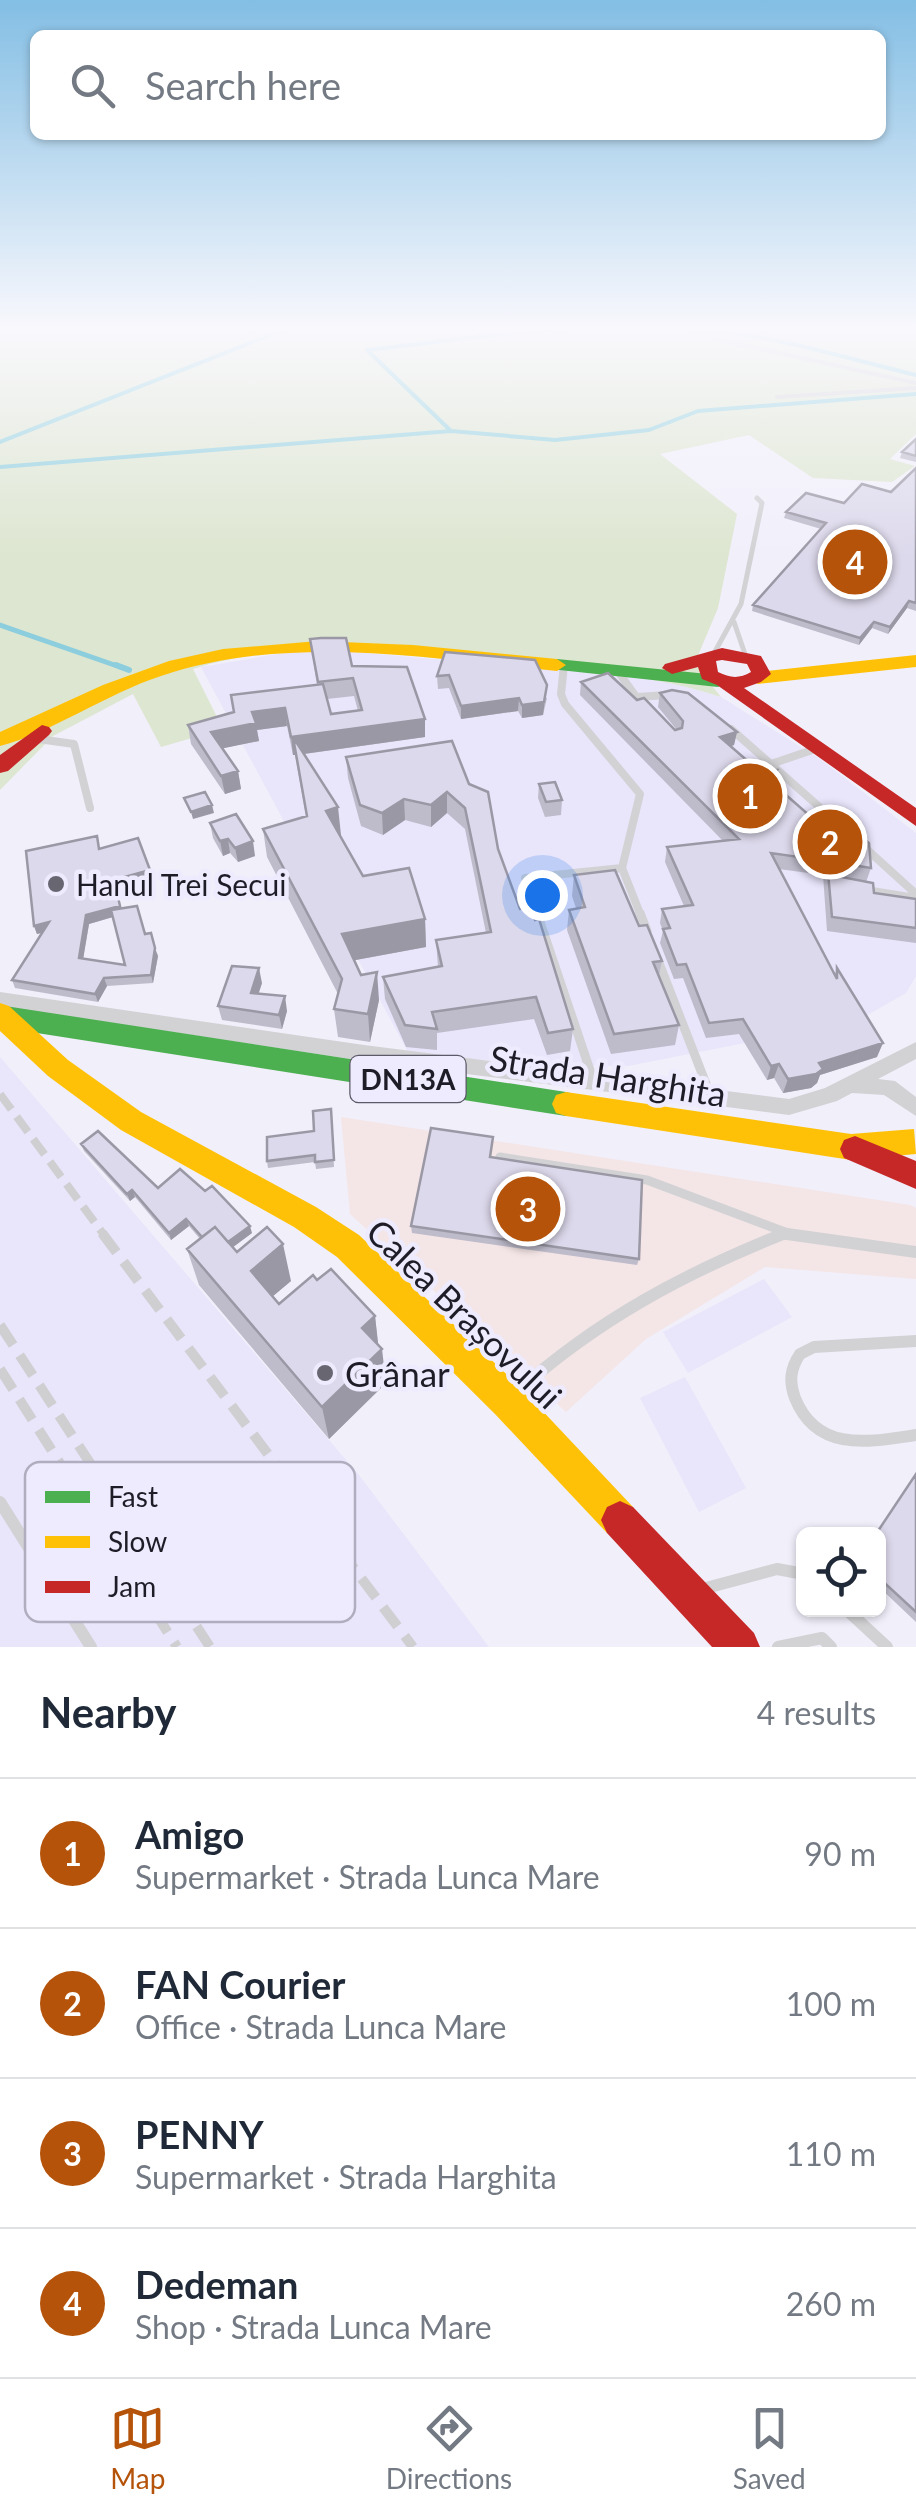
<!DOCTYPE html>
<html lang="en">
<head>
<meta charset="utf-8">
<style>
  body { margin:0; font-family:Lato,sans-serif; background:#f2f2f3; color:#1f2937 }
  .controls { position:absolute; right:30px; bottom:30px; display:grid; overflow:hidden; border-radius:15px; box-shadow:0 2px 8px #0004 }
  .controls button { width:90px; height:90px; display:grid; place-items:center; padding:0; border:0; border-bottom:2px solid #e0e1e3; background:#fff; color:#1f2937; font:50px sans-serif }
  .you { position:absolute; left:542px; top:895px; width:35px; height:35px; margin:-25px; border:8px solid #fff; border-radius:50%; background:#1a73e8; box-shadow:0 0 0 15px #1a73e833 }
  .badge { display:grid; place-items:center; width:65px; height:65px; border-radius:50%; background:#b45309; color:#fff; font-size:32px; font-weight:700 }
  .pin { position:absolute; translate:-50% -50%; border:5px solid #fff; box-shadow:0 2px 10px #0006 }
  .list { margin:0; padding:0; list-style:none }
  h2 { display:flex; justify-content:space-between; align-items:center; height:130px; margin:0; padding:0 40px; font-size:42px }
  h2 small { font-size:32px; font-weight:400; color:#747a83 }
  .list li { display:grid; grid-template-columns:65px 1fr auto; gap:30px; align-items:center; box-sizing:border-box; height:150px; padding:0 40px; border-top:2px solid #e0e1e3 }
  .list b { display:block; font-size:38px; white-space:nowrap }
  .list p { margin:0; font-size:32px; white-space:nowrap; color:#747a83 }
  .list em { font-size:32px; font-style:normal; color:#747a83 }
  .icon { flex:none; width:55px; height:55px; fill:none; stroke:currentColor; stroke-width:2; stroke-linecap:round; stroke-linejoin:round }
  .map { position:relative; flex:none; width:916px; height:1647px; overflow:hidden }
  .search { position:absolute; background:#fff; box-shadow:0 2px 8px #0004; left:30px; right:30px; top:30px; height:110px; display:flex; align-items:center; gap:25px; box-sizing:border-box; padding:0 35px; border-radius:15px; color:#747a83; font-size:38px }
  .sheet { height:730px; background:#fff }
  nav { display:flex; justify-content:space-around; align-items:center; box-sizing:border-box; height:140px; border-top:2px solid #e0e1e3; background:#fff; font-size:28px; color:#747a83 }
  nav a { display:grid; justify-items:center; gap:5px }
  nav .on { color:#b45309 }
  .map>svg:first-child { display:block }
  .commercial { fill:#f4e5e6 }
  .built { fill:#e9e5fb }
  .green { fill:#dde6d0 }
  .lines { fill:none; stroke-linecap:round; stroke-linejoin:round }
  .stream-far2 { stroke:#8ccedd; stroke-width:4 }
  .stream-far1 { stroke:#8ccedd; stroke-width:5 }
  .stream { stroke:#8ccedd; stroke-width:6 }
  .lane-far4 { stroke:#d2d2d5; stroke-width:4 }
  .lane-far3 { stroke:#d2d2d5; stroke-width:5 }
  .lane-far2 { stroke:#d2d2d5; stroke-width:8 }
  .lane-far1 { stroke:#d2d2d5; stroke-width:9 }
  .lane { stroke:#d2d2d5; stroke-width:12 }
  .street { fill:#d2d2d5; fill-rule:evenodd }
  .fast { fill:#4caf50; fill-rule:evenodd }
  .slow { fill:#ffc107; fill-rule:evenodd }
  .jam { fill:#c62828; fill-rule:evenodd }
  .rail-far1 { stroke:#cfcfd2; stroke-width:8; stroke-dasharray:19 9; stroke-linecap:butt }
  .rail { stroke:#cfcfd2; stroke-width:10; stroke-dasharray:24 12; stroke-linecap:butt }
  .wall { fill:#bebbcb; fill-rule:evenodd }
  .shaded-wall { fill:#9b98a5 }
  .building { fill:#ddd9ec; stroke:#9b98a5; stroke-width:2.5 }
  .poi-dot { fill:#686671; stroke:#eeebfe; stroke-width:4 }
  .labels { text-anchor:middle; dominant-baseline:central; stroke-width:9; stroke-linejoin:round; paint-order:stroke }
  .shield { fill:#eeebfe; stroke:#5c5a68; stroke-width:2.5 }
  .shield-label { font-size:28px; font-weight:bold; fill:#1e1c27 }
  .poi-label { font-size:30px; fill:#1e1c27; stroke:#eeebfe; text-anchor:start }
  .near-street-label { font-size:35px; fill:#1e1c27; stroke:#eeebfe }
  .near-poi-label { font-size:35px; fill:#1e1c27; stroke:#eeebfe; text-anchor:start }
  .key { fill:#eeebfe; stroke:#b0adbe; stroke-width:2.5 }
  .key-label { font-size:28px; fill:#1e1c27 }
</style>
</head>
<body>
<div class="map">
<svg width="916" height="1647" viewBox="0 0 916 1647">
  <rect width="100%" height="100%" fill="#f1effa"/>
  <path class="commercial" d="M341,1117L910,1205L916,1208V1279L765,1267L646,1339L566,1412L350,1214Z"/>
  <path class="built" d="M343,651L661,679L721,697L820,759L916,833V976L906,993L857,1021L628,1066L547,1065L409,1054L201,667L289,652Z
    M0,1057L359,1475L489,1647H0Z
    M764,1279L792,1317L688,1373L663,1332Z
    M685,1377L746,1488L699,1512L640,1398Z"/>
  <path class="green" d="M0,326H916V434L890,459L915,466L892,482L813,478L749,435L660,454L737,514L718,608L699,653V670L721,697C651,673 577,671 503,665C402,656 292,636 193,669L223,729L161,747L133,694L53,736L0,790Z"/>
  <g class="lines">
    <path class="stream-far2" d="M0,326H6
      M451,431L367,350C480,337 594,319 708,330C779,337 847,358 916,375
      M0,442L293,326
      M0,467L451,431L555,440L649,430L698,411L916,394"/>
    <path class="stream-far1" d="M0,625L123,668"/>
    <path class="stream" d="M116,665L129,670"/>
    <path class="lane-far4" d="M711,338L916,383
      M777,397L916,388"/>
    <path class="lane-far3" d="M734,622L746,657
      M712,657L741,604L762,503L757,498
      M564,668V664"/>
    <path class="lane-far2" d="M564,665L561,694L565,704L640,794L622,868
      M619,673L637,698
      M637,697L667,695
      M731,729L833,819
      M38,739L74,744L90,808
      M771,764L818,748
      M862,845L916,894
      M866,890L916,898
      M538,916L525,878L622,868L641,916"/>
    <path class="lane-far1" d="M537,913L594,1082
      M640,913L647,931
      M657,958L710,1094
      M500,1157L647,1180L793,1235"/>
    <path class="lane" d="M780,1233L916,1252
      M916,1341L814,1347L800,1354C790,1369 789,1382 795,1398C817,1453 869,1442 916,1435
      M518,1391C597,1320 685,1273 783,1234
      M0,1502L91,1647
      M706,1588L777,1569L804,1574
      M847,1610L887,1647
      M778,1647L822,1638L831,1647"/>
    <path class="street" d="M0,992L364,1045L789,1099L825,1088L916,1042V1059L878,1079L895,1081L916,1097V1116L884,1095L852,1093L837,1101L789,1115L364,1061L0,1006Z"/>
    <path class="fast" d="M557,659L718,675L728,681L718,687L550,669V661Z
      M5,1006L566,1092L576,1095L580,1104L576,1113L566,1116L5,1028L0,1026V1008Z"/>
    <path class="slow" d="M318,641L413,645L557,659L566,665L557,671C428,658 288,633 161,676C108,693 51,733 0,746V732L103,685L169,661L223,649Z
      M916,655V667L758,684L748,678L758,672Z
      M0,1003L9,1006L68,1060L141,1112L316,1207L359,1235L521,1388L633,1507L639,1520L633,1533L620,1539L607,1533L495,1414L337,1257L294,1227L121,1130L48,1076L0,1031Z
      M566,1092L851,1134L914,1129L916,1154L851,1160L566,1116L556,1113L552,1104L556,1095Z"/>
    <path class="jam" d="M722,648L761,656L771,674L761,682L744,688L916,808V826L717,685L702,679L698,667L672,674L662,668L665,664ZM722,660L747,664L751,672C739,679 730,678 718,672L716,661Z
      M42,725L49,727L52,731L49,735L8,771L0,773V755Z
      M855,1136L916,1161V1189L844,1158L840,1149L844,1140Z
      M620,1501L633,1507L754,1633L760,1647H712L607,1533L601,1520L607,1507Z"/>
    <path class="rail-far1" d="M0,1094L104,1235"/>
    <path class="rail" d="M102,1233L413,1647
      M0,1325L210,1647
      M0,1369L177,1647"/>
  </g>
  <path class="wall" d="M916,439V462L900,458L902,452Z
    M916,468V611L907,608L888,634L872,628L859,645L752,611L753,605L821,529L784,518L786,512L844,503L891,492Z
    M310,639L352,666L425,737L304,754L341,835H340L363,876L425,919L426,947L355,960L361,975L379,1000L370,1042L338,1037L334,1009L338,994L267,857L263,829L306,816L295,755H293L287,726L257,730L259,741L223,748L238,771L241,789L225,794L191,744L188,725L317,685ZM354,696L358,711L331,714L327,699Z
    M445,652L547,698L543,715L522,718L518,711L461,719L449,688L438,689L437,676Z
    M581,682L675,730H677L658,707L660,693L737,732L734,745L731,746L871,868L866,882L874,893L916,899V943L827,931L823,875L779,869L835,974L837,968L877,1057L820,1075L817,1083L811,1088L783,1093L774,1078L767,1080L739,1034L706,1038L683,978L674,979L660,943L663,931L660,923L662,909L684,906L665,862L667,847L723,841L580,695Z
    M346,757L469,784L498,849L520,909L573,1029L570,1051L547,1055L534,1019L437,1033V1050L406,1047L385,999L383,977L438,967L436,940L486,933L465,829L447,813L431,827L405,820L383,835L361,826L348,778Z
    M539,784L562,800L561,815L545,817L538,798Z
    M210,823L255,856L238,862L230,853L223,856L213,838Z
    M100,848L150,870L152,879L116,888L121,908L145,934L158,956L153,983L107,986L98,1002L15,988L12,980L42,933L37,934L34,926ZM113,917L125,965L83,958L89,924Z
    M574,875L639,926L662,961L659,975L679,1025L675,1045L611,1054L567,930L569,910L576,908L572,896Z
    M262,983L258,994L287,1011L282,1029L222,1020L218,1006Z
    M331,1109L334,1167L316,1169L315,1162L268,1168L267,1161L314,1131Z
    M81,1144L158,1188L252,1233L233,1247L237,1252L291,1281L273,1296L279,1304L317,1280L375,1316L378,1345L386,1383L329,1439L199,1285L187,1249L200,1239L189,1226L171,1240L135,1197L130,1201L84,1151Z
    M491,1157L639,1259L637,1265L412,1233L411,1226Z
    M916,1473V1622L878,1586V1534Z"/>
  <path class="shaded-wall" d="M909,601L907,608L888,634L890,627Z
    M874,622L872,628L859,645L860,638Z
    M547,685L543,715L522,718V705Z
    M519,698L518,711L461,719V706Z
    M285,708L287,726L257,730L259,741L215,750L211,732L252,712Z
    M425,719V737L296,755L293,737L295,755H293L291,737Z
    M737,732L734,745L718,751L720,737Z
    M238,771L241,789L225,794L221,776Z
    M447,792V813L431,827V805Z
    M404,799L405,820L383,835L382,813Z
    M212,805L214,813L193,819L191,812Z
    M338,807L341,835L329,839L326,811Z
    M228,839L230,853L223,856L220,841Z
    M253,841L255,856L238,862L235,848Z
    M150,870L152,879L116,888L123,914L89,924L82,966L79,958L86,915L114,880Z
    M425,919L426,947L345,962L342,934Z
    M49,922L52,930L37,934L34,926Z
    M155,948L158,956L153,983L151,975Z
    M259,968L262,983L254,1008L251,993Z
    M377,972L379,1000L370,1042L368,1014Z
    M104,978L107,986L98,1002L95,994Z
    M285,996L287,1011L282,1029L279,1015Z
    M883,1043L877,1057L820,1075L817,1083L811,1088L783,1093L788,1079L819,1063Z
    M779,1064L774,1078L767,1080L771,1066Z
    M132,1190L135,1197L130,1201L127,1194Z
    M186,1219L189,1226L171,1240L169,1233Z
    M250,1226L252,1233L217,1259L215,1252Z
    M283,1244L291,1281L260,1307L251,1271Z
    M375,1316L379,1351L362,1328Z
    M382,1349L386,1383L329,1439L322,1407Z"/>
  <path class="building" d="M916,439V456L902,452Z
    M916,468V603L909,601L890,627L874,622L860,638L753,605L826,523L786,512L806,493L844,503L862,484L891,492Z
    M321,638H346L352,666L407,667L425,719L291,737L285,708L252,712L256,723L211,732L238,771L221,776L188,725L234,712L231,695L323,684L331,714L362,710L353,678L318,682L310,639Z
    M445,652L535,660L547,685L544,702L522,705L519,698L461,706L449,675L437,676Z
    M608,673L637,700L644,698L675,730L682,728L683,721L660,693L672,690L688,693L737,732L720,737L758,770H777L769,780L811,817L833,812L869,843L871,868L840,863L834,869L836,876L873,883L874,893L916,899V928L832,917L827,861L771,853L837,979V968L883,1043L819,1063L823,1069L816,1074L788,1079L779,1064L771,1066L743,1019L709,1023L686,964L677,965L663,929L670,928L662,909L693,905L667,847L739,839L581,682Z
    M293,737L338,807L326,811L363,876L409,868L425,919L342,934L361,975L377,972L368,1014L334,1009L342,979L263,829L307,816Z
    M452,741L469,784L488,792L498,849L520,909L531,908L535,920L539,919L573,1029L548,1033L536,997L432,1012L437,1029L405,1025L383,977L442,966L436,940L491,932L465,808L447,792L431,805L404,799L382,813L360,805L346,757Z
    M555,782L562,800L546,802L539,784Z
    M205,792L212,805L191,812L184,798Z
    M236,814L253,841L235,848L228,839L220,841L210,823Z
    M97,836L99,849L138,838L150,870L114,880L120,906L86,915L79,958L125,965L111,910L137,906L145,934L151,933L155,948L151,975L104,978L95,994L12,980L49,922L34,926L26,851Z
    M615,870L639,926L647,925L662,961L653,962L679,1025L614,1034L569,910L585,907L574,875Z
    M232,966L259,968L251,993L285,996L279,1015L218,1006Z
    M331,1109L334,1160L315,1162V1155L267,1161V1137L314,1131L313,1111Z
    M431,1128L493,1137L490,1157L642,1180L639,1259L411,1226Z
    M98,1131L158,1188L180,1169L205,1191L212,1186L250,1226L228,1242L215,1227L202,1237L186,1219L169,1233L132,1190L127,1194L81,1144Z
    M215,1227L237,1252L267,1227L283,1244L251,1271L279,1304L313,1275L317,1280L331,1269L375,1316L362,1328L382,1349L322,1407L187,1249Z
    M916,1474V1612L878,1577V1534H876Z"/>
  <linearGradient id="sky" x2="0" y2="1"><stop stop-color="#83bee4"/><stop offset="0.59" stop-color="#f9f8fd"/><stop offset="1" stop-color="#f9f8fd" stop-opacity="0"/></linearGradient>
  <rect width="916" height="557" fill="url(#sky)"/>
  <g class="poi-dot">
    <circle cx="56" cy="884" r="10"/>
    <circle cx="325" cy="1373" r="10"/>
  </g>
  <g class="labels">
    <rect class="shield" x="350.5" y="1056" width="115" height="46" rx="8"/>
    <g class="shield-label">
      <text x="408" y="1079">DN13A</text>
    </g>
    <g class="poi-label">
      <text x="76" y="884">Hanul Trei Secui</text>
    </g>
    <g class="near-street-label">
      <text transform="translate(608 1075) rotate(9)">Strada Harghita</text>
      <text transform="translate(465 1313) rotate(44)">Calea Brașovului</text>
    </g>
    <g class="near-poi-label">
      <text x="345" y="1373">Grânar</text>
    </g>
  </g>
  <rect x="25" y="1462" width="330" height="160" rx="15" class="key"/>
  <rect x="45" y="1491" width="45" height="12" fill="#4caf50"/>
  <rect x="45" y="1536" width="45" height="12" fill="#ffc107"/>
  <rect x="45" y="1581" width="45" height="12" fill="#c62828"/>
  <g class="key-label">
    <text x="108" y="1507">Fast</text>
    <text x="108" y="1552">Slow</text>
    <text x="108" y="1597">Jam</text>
  </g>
</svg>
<div class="controls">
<button><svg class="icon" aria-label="locate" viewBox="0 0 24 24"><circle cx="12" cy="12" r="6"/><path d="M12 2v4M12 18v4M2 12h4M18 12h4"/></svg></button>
</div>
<div class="you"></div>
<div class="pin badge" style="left:750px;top:796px">1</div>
<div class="pin badge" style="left:830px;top:842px">2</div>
<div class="pin badge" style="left:528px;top:1209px">3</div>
<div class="pin badge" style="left:855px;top:562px">4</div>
<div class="search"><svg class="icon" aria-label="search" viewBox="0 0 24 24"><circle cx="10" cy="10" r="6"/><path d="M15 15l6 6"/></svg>Search here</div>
</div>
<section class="sheet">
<h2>Nearby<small>4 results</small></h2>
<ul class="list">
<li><span class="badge">1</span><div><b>Amigo</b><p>Supermarket · Strada Lunca Mare</p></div><em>90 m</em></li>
<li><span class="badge">2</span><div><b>FAN Courier</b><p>Office · Strada Lunca Mare</p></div><em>100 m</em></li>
<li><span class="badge">3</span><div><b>PENNY</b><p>Supermarket · Strada Harghita</p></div><em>110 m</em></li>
<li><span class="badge">4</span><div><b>Dedeman</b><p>Shop · Strada Lunca Mare</p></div><em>260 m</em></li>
</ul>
</section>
<nav>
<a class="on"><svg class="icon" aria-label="map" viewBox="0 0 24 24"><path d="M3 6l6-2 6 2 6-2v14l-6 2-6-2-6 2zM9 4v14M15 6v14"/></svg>Map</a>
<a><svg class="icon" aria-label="directions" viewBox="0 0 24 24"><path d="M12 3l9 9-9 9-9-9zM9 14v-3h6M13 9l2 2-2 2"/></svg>Directions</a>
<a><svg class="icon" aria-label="saved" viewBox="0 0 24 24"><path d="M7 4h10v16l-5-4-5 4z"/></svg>Saved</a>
</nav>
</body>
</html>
